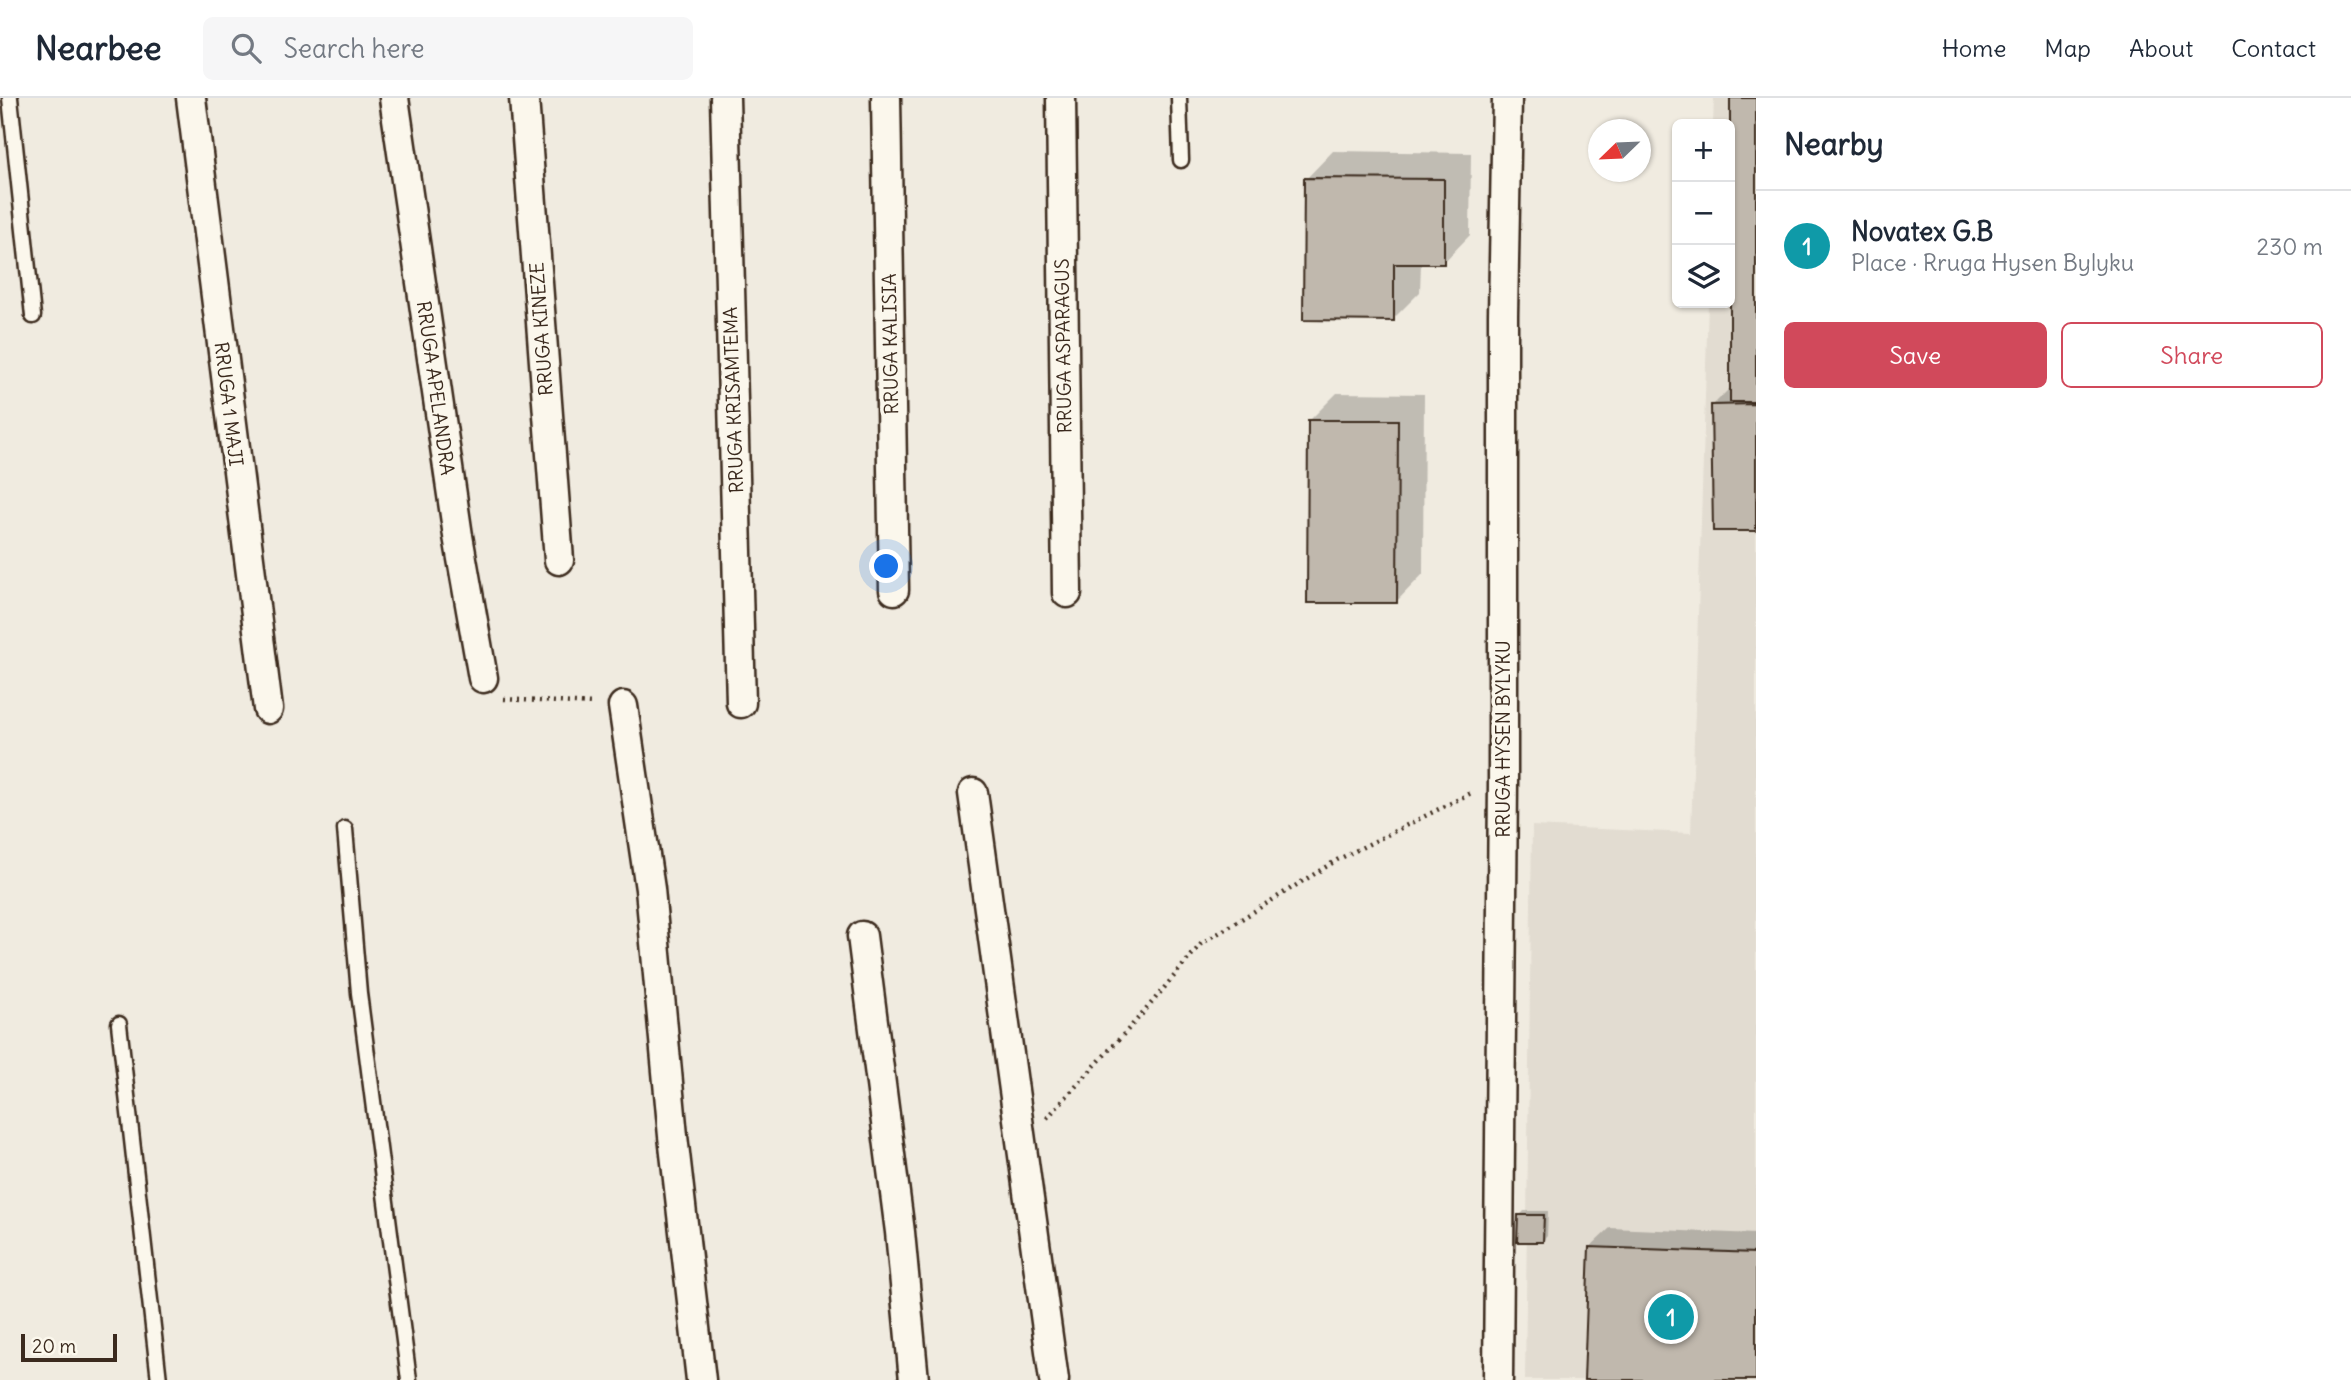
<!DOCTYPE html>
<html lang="en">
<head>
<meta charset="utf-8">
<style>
  body { margin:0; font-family:Delius,sans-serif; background:#f6f6f7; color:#1f2937 }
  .controls { position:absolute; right:21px; top:21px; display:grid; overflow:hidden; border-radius:10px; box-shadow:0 2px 5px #0004 }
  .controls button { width:63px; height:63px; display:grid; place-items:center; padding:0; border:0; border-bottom:2px solid #e0e1e3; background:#fff; color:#1f2937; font:35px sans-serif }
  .compass { position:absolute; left:1588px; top:21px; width:63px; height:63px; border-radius:50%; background:#fff; box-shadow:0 2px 5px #0004; rotate:247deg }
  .scale { position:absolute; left:21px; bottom:18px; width:96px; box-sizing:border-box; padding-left:7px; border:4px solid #3b2a1e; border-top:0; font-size:19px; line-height:24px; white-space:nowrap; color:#3b2a1e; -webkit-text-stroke:5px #fbf7ec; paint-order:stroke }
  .you { position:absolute; left:887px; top:469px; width:24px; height:24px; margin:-18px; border:5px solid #fff; border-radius:50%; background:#1a73e8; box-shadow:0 0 0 10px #1a73e833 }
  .badge { display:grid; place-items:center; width:46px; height:46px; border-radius:50%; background:#d1495b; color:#fff; font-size:23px; font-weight:700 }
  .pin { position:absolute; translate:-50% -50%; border:4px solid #fff; box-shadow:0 2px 7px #0006 }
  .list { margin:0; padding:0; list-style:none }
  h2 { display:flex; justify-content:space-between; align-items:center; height:91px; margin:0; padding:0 28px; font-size:30px }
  h2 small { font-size:23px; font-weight:400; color:#747a83 }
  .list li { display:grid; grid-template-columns:46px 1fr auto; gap:21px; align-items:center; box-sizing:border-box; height:112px; padding:0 28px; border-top:2px solid #e0e1e3 }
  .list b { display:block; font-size:26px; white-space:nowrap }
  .list p { margin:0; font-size:23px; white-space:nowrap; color:#747a83 }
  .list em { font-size:23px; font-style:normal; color:#747a83 }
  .actions { display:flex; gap:14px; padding:21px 28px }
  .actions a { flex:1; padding:16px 0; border:2px solid #d1495b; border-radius:10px; text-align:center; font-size:24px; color:#d1495b }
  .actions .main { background:#d1495b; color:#fff }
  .icon { flex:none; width:38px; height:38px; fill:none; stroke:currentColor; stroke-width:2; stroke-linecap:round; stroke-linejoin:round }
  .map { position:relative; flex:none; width:1756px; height:1282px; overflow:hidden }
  header { display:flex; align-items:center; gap:42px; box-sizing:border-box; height:98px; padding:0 35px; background:#fff; border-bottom:2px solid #e0e1e3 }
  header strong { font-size:33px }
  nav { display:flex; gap:38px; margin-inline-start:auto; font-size:24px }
  .search { width:490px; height:63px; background:#f6f6f7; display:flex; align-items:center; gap:18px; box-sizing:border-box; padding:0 24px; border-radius:10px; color:#747a83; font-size:26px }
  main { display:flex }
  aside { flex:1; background:#fff }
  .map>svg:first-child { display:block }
  .built { fill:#e2dcd1 }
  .shadow { fill:#0003 }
  .building { fill:#c0b8ad; stroke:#3b2a1e; stroke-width:2 }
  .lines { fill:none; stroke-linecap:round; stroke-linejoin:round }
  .lane-casing { stroke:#3b2a1e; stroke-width:19 }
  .street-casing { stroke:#3b2a1e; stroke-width:33 }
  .path { stroke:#3b2a1e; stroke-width:4.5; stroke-dasharray:2 5; stroke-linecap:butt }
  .lane { stroke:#fbf7ec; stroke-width:14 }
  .street { stroke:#fbf7ec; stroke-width:28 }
  .labels { text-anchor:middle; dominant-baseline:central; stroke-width:7; stroke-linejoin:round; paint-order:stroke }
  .street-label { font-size:19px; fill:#3b2a1e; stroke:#fbf7ec }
</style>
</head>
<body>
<header>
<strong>Nearbee</strong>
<div class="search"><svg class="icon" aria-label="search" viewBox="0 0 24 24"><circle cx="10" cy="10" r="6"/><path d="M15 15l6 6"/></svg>Search here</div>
<nav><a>Home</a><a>Map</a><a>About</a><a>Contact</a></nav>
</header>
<main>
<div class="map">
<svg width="1756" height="1282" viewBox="0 0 1756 1282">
  <rect width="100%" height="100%" fill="#f0ebe0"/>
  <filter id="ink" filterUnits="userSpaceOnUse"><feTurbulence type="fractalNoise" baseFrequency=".0143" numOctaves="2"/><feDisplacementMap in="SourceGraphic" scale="14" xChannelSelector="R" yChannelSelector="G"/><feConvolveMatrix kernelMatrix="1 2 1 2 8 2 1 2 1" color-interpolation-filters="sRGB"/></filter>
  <g filter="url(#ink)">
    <path class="built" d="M1714,0H1756V1282H1525L1532,728L1691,735L1708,205H1730V26H1713Z"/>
    <path class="shadow" d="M1732,0H1756V431L1713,307L1731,289Z
      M1333,53L1471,55L1470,137L1443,165H1421L1420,194L1393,221L1306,81Z
      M1337,295L1424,296L1423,476L1396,504L1310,322Z
      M1524,1113H1548L1547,1138L1543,1143L1519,1118Z
      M1610,1130L1756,1136V1282H1586L1590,1149Z"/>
    <path class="building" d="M1730,0H1756V304H1730Z
      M1304,80L1444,81V166H1394V223L1303,222Z
      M1756,306V433H1713L1711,307Z
      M1308,322H1398L1397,505H1307Z
      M1518,1117H1544L1543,1144H1517Z
      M1589,1149L1756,1155V1282H1584Z"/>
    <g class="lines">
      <g class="lane-casing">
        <path id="lane" d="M10,0L33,218
          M1179,0L1181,62
          M345,731L359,895L409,1282
          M119,926L159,1282"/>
      </g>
      <g class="street-casing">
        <path id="street" d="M191,0L268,611
          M394,0L458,438L483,580
          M524,0L559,462
          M725,0L741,605
          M886,0L894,492
          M1061,0L1067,495
          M623,608L650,791L673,1038L701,1282
          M973,695L1054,1282
          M862,838L900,1134L914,1282
          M1498,1282L1503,683V217L1507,0"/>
      </g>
      <path class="path" d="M504,601L593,606
        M1047,1020L1143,915L1201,846L1337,762L1473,694"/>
      <use href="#lane" class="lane"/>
      <use href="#street" class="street"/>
    </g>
  </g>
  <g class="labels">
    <g class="street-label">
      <text transform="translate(541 231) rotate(-94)">RRUGA KINEZE</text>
      <text transform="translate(890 246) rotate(-91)">RRUGA KALISIA</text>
      <text transform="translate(1063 248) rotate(-91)">RRUGA ASPARAGUS</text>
      <text transform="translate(436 290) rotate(82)">RRUGA APELANDRA</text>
      <text transform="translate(733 302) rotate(-92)">RRUGA KRISAMTEMA</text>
      <text transform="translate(229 306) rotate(83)">RRUGA 1 MAJI</text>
      <text transform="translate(1503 641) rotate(-90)">RRUGA HYSEN BYLYKU</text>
    </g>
  </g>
</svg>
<div class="controls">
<button>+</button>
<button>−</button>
<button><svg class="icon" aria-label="layers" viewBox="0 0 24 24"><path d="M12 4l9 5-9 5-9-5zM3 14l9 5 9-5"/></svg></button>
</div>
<svg class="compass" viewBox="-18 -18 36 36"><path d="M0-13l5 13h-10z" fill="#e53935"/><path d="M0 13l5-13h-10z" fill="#747a83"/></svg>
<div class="scale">20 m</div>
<div class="you"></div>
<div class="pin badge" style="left:1671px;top:1219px;background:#0f9aa8">1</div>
</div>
<aside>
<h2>Nearby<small></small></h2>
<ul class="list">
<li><span class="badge" style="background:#0f9aa8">1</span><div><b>Novatex G.B</b><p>Place · Rruga Hysen Bylyku</p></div><em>230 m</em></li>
</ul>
<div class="actions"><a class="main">Save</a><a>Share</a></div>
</aside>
</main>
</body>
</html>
